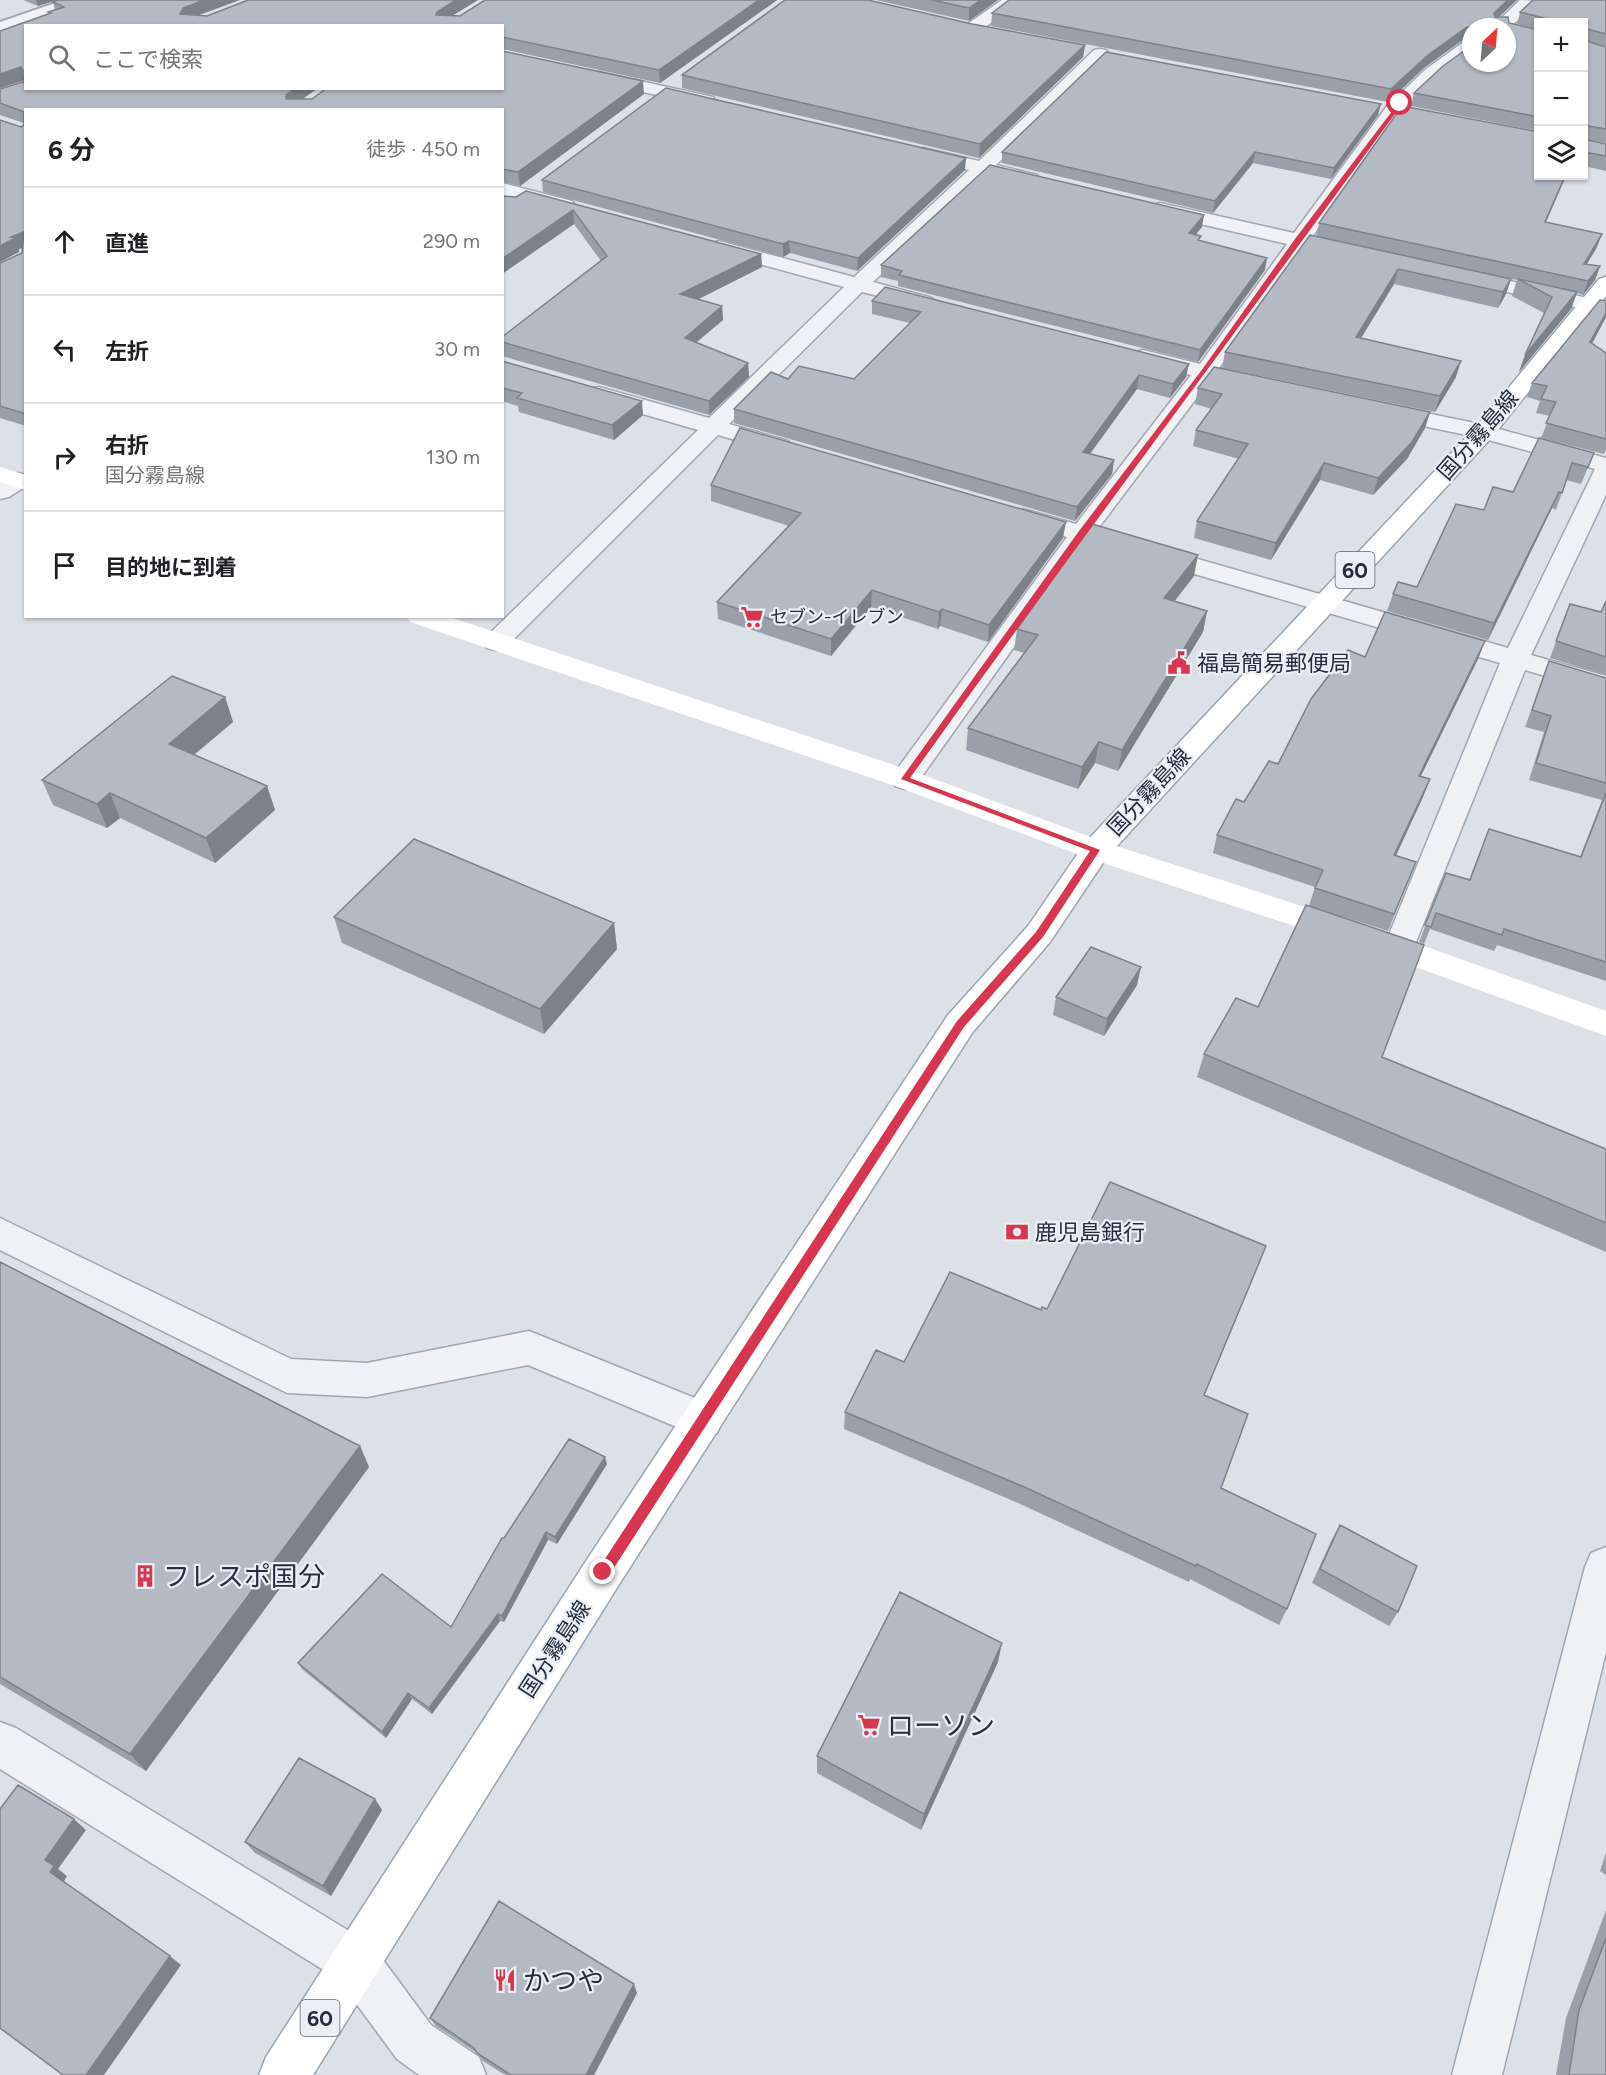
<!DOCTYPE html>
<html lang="ja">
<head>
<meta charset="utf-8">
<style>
  body { margin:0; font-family:Figtree,"Noto Sans JP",sans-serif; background:#f2f2f2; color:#202124 }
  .controls { position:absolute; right:18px; top:18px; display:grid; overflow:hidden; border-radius:0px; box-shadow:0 2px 4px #0004 }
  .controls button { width:54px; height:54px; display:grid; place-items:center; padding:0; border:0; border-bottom:2px solid #e0e0e0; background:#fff; color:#202124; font:30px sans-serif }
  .compass { position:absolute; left:1462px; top:18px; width:54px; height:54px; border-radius:50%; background:#fff; box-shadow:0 2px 4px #0004; rotate:26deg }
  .stop { position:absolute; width:18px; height:18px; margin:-14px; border:4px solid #d73650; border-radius:50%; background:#fff }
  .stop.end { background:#d73650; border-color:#fff; box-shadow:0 2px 6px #0008 }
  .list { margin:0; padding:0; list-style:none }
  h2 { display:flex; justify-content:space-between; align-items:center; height:78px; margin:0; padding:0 24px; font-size:26px }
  h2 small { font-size:20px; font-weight:400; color:#757577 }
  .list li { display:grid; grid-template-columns:39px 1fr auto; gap:18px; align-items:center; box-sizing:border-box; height:108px; padding:0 24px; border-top:2px solid #e0e0e0 }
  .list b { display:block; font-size:22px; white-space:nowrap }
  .list p { margin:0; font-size:20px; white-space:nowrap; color:#757577 }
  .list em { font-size:20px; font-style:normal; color:#757577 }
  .icon { flex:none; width:33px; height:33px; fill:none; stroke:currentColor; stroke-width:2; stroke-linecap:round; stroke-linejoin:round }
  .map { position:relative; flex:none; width:1606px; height:2075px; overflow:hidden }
  .search { position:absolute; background:#fff; box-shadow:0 2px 4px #0004; left:24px; top:24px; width:480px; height:66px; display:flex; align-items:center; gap:15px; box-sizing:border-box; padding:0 21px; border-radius:0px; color:#757577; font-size:22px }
  .panel { position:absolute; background:#fff; box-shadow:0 2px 4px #0004; left:24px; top:108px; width:480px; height:510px; border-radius:0px }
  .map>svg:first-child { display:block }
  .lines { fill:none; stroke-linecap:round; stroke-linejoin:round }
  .lane-casing { stroke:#a1a7b1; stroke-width:4 }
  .street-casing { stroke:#a1a7b1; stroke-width:3 }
  .primary-casing { stroke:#9aa5b4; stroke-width:3 }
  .lane { fill:#eff1f5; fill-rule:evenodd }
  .street { fill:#eff1f5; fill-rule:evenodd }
  .secondary { fill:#fff; fill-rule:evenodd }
  .primary { fill:#fff; fill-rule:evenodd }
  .wall { fill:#9aa0a9 }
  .shaded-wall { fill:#7d8289 }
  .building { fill:#b3bac4; stroke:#7d8289; stroke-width:1.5 }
  .route { fill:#d73650 }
  .labels { text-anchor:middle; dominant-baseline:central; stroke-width:4.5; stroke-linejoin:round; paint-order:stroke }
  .far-poi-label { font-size:18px; fill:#252e3e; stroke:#ebeff5; text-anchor:start }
  .shield { fill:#ebeff5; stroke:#606875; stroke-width:1.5 }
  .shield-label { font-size:21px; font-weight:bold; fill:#252e3e }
  .street-label { font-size:22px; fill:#252e3e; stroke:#ebeff5 }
  .poi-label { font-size:22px; fill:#252e3e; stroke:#ebeff5; text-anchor:start }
  .near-poi-label { font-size:27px; fill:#252e3e; stroke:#ebeff5; text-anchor:start }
</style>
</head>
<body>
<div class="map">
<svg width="1606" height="2075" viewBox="0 0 1606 2075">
  <rect width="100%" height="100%" fill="#dce0e7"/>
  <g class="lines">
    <g class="lane-casing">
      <path id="lane" d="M64,0H84L82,3L0,31V22Z"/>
    </g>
    <g class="street-casing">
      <path id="street" d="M1002,0H1020L978,33H966L964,29L966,25Z
        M1520,0L1539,1L1507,30V27H1492Z
        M1471,40V53L1438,77L1399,114L1312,237L1356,248L1359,252L1356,256L1349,258L1304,248L1219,368L1262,378L1265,383L1262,388L1254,390L1211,379L1097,530L1508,648L1595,469L1481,438L1375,416L1372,411L1375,406L1383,404L1484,425L1606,458V495L1531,655L1606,676V694L1525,670L1410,957L1399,961L1388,957L1383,949L1500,663L1088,543L915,786L905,789L895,786L891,779L895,772L1067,537L1014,521L1011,516L1014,511L1023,509L1076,524L1191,375L1135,362L1132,357L1135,352L1143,350L1200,364L1287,244L1153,213L1150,209L1153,205L1160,203L1294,233L1387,106L1426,69L1465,41Z
        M1100,49L1106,50L1109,54L1106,58L996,165L1037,175L1040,179L1037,183L1030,185L987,175L873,282L932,298L936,302L932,306L925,308L862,292L729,424L788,441L792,446L788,451L780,453L718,435L505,648L496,650L487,648L483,642L487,636L698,430L591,399L588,394L591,389L599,387L709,418L844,287L712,251L709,247L712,243L719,241L854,277L969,170L916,158L914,154L916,150L923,148L979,161L1094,50Z
        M599,72L713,97L716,101L713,105L707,106L593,81L590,77L593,73Z
        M502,183L572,201L575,205L572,209L565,211L502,195Z
        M1464,271L1606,302V314L1457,281L1454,277L1457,273Z
        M18,473L26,475V486L9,497L0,499V481Z
        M0,1218L291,1359L367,1363L529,1331L717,1407L723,1420L717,1433L703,1438L528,1365L367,1397L287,1393L0,1250Z
        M1606,1547V1652L1502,2075H1452L1585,1567L1591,1553Z
        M0,1722L16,1728L372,1945L431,2025L479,2057L486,2075H419L397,2059L338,1979L0,1769Z"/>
    </g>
    <g class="primary-casing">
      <path id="primary" d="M1606,277V296L1492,437L1107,857L1050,942L972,1033L618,1586L313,2075H259L266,2057L588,1558L948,1015L1028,926L1085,843L1476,427L1599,279Z"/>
    </g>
    <use href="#lane" class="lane"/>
    <use href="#street" class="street"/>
    <path class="secondary" d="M0,467L26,475V490L0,482Z
      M406,616H447L915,772L1107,843L1410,941L1606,1011V1036L1388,957L1085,857L895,786L410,622Z"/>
    <use href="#primary" class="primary"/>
  </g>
  <path class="wall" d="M23,0H57L38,6Z
    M478,0L453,15L460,16L485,0H777L660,83L502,49V26H26V80L0,88V31L49,14L48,12L55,10L53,2L207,16Z
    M876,0H998L969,21Z
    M1517,0L1499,17L1509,23L1538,30L1517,24L1520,12L1606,0V143L1587,140L1606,144V171L1584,166V22H1539V176H1566L1546,222L1597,247L1587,264L1600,266L1595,280L1583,295L1577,293L1571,309L1519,372L1525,355L1544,313L1512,296L1517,280L1511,279L1506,294L1498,308L1394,284L1361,338L1456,377L1435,412L1222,368L1225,352L1316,237L1319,223L1538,132V131L1411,106L1414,93L1507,27H1471V38L1464,39L1425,67L1388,102L991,26L992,13Z
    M972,24L1085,45L1083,57L979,158L682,88V75Z
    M318,88L303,99L644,94L520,186L502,182V110H26V426L0,418V263L22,253L23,248L19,249V252L0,262V120L21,127L24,125V123L0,115V89Z
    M1378,115L1331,179L1253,163L1213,213L1002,163V152Z
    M965,170L857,271L790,253L783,257L543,192L542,180Z
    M502,191L503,196L516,197L761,254L762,267L698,299L722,306L723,320L696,342L748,363L749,377L709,415L502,356V337L601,261L574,224L502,274Z
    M1202,227L1195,235L1200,241L1265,270L1198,362L898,286V281L881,277V265Z
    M885,287L1186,377L1170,398L1137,389L1090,454L1114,460L1112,474L1075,521L734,423V409L854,379L910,323L872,314V301Z
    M1606,313V317L1592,343L1606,353V449L1604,454L1541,438L1550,416L1536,413L1540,401L1527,397L1532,383Z
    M502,361L643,415L614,440L519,412L518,406L502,401Z
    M1198,388L1430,412L1425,428L1407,459L1373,495L1320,480L1271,560L1194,538L1197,521L1239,459L1193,446L1196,430L1212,409L1195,404Z
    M1594,453L1581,484L1566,480L1556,510L1552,508L1488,640L1387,611L1393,594L1417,587L1484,510L1513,492Z
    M711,485L1063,538L988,642L940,626L938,629L871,607L831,656L718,619L717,602L789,526L711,501Z
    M1194,576L1174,601L1207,611L1203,632L1118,771L1095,763L1078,789L966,750L968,728L1024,653L1014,650L1017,629Z
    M1606,601V675L1550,658L1570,604L1601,612Z
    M1485,641L1478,659L1421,776L1430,779L1423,797L1396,855L1416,862L1388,931L1309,906L1315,887L1213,853L1217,835L1244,802L1278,764L1365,657Z
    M1549,661L1606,678V981L1497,945L1494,951L1430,929L1424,944L1419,942L1446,873L1469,880L1489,829L1580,857L1602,800L1529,780L1544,732L1525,727Z
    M225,697L233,722L194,755L267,786L275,810L215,863L120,818L107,828L53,805L42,780Z
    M334,917L614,923L617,949L544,1034L342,943Z
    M1137,985L1104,1036L1053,1015L1056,997Z
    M1258,1007L1606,1149V1252L1197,1077L1204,1054Z
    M1266,1246L1204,1395L1221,1488L1287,1609L1279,1625L1190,1579L1189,1582L1018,1503L844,1429L845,1412L904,1362L1041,1310L1047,1309Z
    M0,1262L360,1446L369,1467L146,1771L0,1684Z
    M607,1464L557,1544L548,1540L504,1622L500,1621L432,1714L412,1699L386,1738L302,1669L298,1663L451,1627L504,1538Z
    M1340,1525L1398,1612L1389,1626L1312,1583L1332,1539Z
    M998,1662L921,1830L817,1773V1756Z
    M375,1799L382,1810L331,1896L255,1853L245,1842Z
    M1606,1853V1875L1600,1871Z
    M1606,1910V2075H1556L1566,2018Z
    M637,1993L594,2075H505L483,2061L477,2053L436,2026L430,2018Z"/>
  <path class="shaded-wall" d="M36,0H57L38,6Z
    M204,0H240L186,20L180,14L183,8Z
    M456,0H478L439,24L436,15L437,12Z
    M759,0H777L660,83L659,70Z
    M981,0H998L969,21V8Z
    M1508,0H1517L1490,25L1494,13Z
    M1476,26V27H1471V38L1464,39L1425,67L1388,102L1391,89L1428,55L1467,27Z
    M1085,45L1083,57L979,158L980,144Z
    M21,67L25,80L0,88V74Z
    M643,81L644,94L520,186L518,172Z
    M296,88H318L289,108L286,99V95Z
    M1381,104L1378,115L1331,179L1334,168Z
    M1255,152L1253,163L1213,213L1215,201Z
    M966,158L965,170L857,271L858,258Z
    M1565,176H1566L1540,235L1545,222Z
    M573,210L574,224L502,274V259Z
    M1204,215L1202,227L1187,245L1189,233Z
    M26,231V246L19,249V252L0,262V246L11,237Z
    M1602,234L1597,247L1579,277L1584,264Z
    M789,241L790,253L783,257V244Z
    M761,254L762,267L681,308L680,294Z
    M1267,258L1265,270L1198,362L1200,350Z
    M1600,266L1595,280L1583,295L1588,281Z
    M1398,269L1394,284L1352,353L1356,337Z
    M1511,279L1506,294L1498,308L1503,292Z
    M1577,292L1571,309L1519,372L1525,355Z
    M722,306L723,320L685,352V338Z
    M1606,313V317L1585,357L1590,342Z
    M1461,361L1456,377L1435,412L1440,396Z
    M748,363L749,377L709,415V401Z
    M1189,364L1186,377L1170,398L1173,384Z
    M1139,375L1137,389L1081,466L1083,452Z
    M642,401L643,415L614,440L612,425Z
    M1430,412L1425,428L1407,459L1373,495L1378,478Z
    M1114,460L1112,474L1075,521L1077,507Z
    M1324,463L1320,480L1271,560L1276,543Z
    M1559,492L1552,508L1488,640L1494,623Z
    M1066,522L1063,538L988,642L989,625Z
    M1198,555L1194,576L1160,620L1164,598Z
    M872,590L871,607L831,656V639Z
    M942,609L940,626L938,629L939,612Z
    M1207,611L1203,632L1118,771L1122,750Z
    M1485,641L1478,659L1412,794L1419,776Z
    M225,697L233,722L178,768L169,744Z
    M1099,742L1095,763L1078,789L1082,767Z
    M1430,779L1423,797L1388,873L1394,855Z
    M267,786L275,810L215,863L206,838Z
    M110,793L120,818L107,828L97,804Z
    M614,923L617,949L544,1034L540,1009Z
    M1141,967L1137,985L1104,1036L1107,1019Z
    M1266,1246L1259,1264L1197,1413L1204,1395Z
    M360,1446L369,1467L146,1771L130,1754Z
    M605,1457L607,1464L557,1544L555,1537Z
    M546,1532L548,1540L504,1622L502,1616Z
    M498,1614L500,1621L432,1714L429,1708Z
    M1002,1643L998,1662L921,1830L924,1814Z
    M408,1693L412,1699L386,1738L382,1732Z
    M375,1799L382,1810L331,1896L323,1886Z
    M74,1819L86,1830L58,1869L67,1876L63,1883L50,1872L45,1860Z
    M170,1956L181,1965L104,2075H86Z
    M634,1984L637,1993L594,2075H586Z"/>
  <path class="building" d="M58,0H204L183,8L180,14L207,16L248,0H456L437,12L436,15L460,16L485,0H759L659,70L502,37V26H26V73H24L21,67L0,74V31L51,13L48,12L64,7L53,2Z
    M785,0H868L972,24L1085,45L980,144L682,75Z
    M932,0H981L969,8Z
    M1009,0H1508L1494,13L1495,17H1508L1509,23L1539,30V117L1414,93L1443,66L1471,46V63H1507V27H1476V26L1467,27L1428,55L1391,89L992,13Z
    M1533,0H1606V34L1587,29L1586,41L1606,47V129L1587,126V140L1606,144V156L1584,152V22H1543L1544,18L1520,12Z
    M502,51L643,81L518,172L502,169V110H26V231L11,237L15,238L0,246V120L21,127L24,125V112L0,103V89L26,81V88H296L286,95V99H312L327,88H502Z
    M1106,52L1381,104L1334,168L1255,152L1215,201L1002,152Z
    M666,88L966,158L858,258L789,241L783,244L542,180Z
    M1402,106L1539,132V176H1565L1545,222L1602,234L1584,264L1600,266L1588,281L1319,223Z
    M990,165L1204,215L1189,233L1201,236L1198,240L1267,258L1200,350L899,275L902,271L881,265Z
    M526,191L761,254L680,294L722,306L685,338L748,363L709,401L502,342V337L607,256L573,210L502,259V196L516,197Z
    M1310,235L1511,279L1503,292L1398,269L1356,337L1461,361L1440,396L1225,352Z
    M23,241H26V414L0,406V263L22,253Z
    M1518,279L1577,292L1525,355L1552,297Z
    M885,287L1189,364L1173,384L1139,375L1083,452L1114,460L1077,507L734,409L771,372L788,379L799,366L854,379L921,312L872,301Z
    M1600,300L1606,301V313L1590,342L1606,353V439L1546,423L1556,402L1541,399L1547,386L1532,383Z
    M502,361L642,401L612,425L517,398L522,393L502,388Z
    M1214,367L1430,412L1412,442L1378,478L1324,463L1276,543L1197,521L1248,444L1196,430L1222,394L1198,388Z
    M740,428L1066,522L989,625L942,609L939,612L872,590L831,639L717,602L801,513L711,485Z
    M1539,438L1594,453L1588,467L1572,463L1562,493L1559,492L1494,623L1393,594L1398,582L1417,587L1456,504L1484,510L1493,487L1513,492Z
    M1092,524L1198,555L1164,598L1207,611L1122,750L1099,742L1082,767L968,728L1038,635L1017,629Z
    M1606,601V657L1556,641L1570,604L1601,612Z
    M1385,612L1485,641L1419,776L1430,779L1394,855L1416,862L1394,914L1315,888L1323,870L1217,835L1236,799L1244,802L1269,761L1278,764L1311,699L1348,650L1365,657Z
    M1549,661L1606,678V783L1536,763L1551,716L1532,710Z
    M172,676L225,697L169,744L267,786L206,838L110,793L97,804L42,780Z
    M1606,793V962L1504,929L1502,935L1436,913L1431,927L1425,925L1446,873L1470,880L1489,829L1581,857Z
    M414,839L614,923L540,1009L334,917Z
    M1306,905L1424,945L1382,1057L1606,1149V1223L1204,1054L1236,998L1258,1007Z
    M1091,947L1141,967L1107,1019L1056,997Z
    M1110,1182L1266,1246L1204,1395L1248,1414L1221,1488L1316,1534L1287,1609L1197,1564L1196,1566L1022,1486L845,1412L876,1350L904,1362L950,1272L1041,1310L1042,1307L1047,1309Z
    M0,1262L360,1446L130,1754L0,1677Z
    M569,1439L605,1457L555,1537L546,1532L502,1616L498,1614L429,1708L408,1693L382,1732L298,1663L382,1574L451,1627L502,1538H504Z
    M1340,1525L1417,1566L1398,1612L1320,1569Z
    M900,1592L1002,1643L924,1814L817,1756Z
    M299,1758L375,1799L323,1886L245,1842Z
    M18,1785L74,1819L45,1860L54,1866L50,1872L170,1956L86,2075H63L0,2028V1809Z
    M499,1901L634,1984L586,2075H511L477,2053L474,2048L430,2018Z
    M1606,1938V2075H1569L1579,2010Z"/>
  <path class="route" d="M1399,102L1403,103C1239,328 1072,551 910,778L1100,850L1043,937L964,1027L608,1577H599L597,1572L599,1568L957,1021L1036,932L1090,851L901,779L1079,531L1201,371L1295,239Z"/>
  <defs>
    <g id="supermarket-bare" transform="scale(1.8)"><path d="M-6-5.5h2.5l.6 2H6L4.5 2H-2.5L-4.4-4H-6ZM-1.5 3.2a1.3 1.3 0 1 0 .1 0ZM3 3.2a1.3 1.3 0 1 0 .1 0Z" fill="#d73650" stroke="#ebeff5" stroke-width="2.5" paint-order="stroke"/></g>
    <g id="civic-bare" transform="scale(1.8)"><path d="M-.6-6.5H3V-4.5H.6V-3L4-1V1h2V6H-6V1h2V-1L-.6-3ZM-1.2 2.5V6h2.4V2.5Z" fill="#d73650" stroke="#ebeff5" stroke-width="2.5" paint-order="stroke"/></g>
    <g id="bank-bare" transform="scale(1.8)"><path d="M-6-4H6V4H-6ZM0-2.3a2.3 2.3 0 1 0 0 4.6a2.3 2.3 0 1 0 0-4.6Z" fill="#d73650" stroke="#ebeff5" stroke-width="2.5" paint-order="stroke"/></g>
    <g id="building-bare" transform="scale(1.8)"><path d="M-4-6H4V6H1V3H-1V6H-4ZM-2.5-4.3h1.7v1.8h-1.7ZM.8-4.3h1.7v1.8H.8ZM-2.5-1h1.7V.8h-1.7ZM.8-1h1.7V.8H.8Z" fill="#d73650" stroke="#ebeff5" stroke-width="2.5" paint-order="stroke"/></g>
    <g id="restaurant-bare" transform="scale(1.8)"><path d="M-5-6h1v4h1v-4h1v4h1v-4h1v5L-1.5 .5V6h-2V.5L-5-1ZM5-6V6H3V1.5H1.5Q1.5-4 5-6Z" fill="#d73650" stroke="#ebeff5" stroke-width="2.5" paint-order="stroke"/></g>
  </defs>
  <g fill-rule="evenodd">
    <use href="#supermarket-bare" x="752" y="617"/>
    <use href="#civic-bare" x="1179" y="663"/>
    <use href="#bank-bare" x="1017" y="1232"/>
    <use href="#building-bare" x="145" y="1576"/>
    <use href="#supermarket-bare" x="869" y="1725"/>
    <use href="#restaurant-bare" x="505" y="1980"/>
  </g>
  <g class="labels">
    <g class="far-poi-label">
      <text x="770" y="617">セブン-イレブン</text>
    </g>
    <g class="shield">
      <rect x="1335.5" y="552" width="39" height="36" rx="4.5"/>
      <rect x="300.5" y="2000" width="39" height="36" rx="4.5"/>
    </g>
    <g class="shield-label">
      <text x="1355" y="570">60</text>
      <text x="320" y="2018">60</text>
    </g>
    <g class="street-label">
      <text transform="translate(1478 435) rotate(-49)">国分霧島線</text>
      <text transform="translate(1149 792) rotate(-47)">国分霧島線</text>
      <text transform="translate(555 1649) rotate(-57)">国分霧島線</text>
    </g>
    <g class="poi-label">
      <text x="1197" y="663">福島簡易郵便局</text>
      <text x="1035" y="1232">鹿児島銀行</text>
    </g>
    <g class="near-poi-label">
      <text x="163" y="1576">フレスポ国分</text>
      <text x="887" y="1725">ローソン</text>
      <text x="523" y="1980">かつや</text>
    </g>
  </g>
</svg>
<div class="controls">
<button>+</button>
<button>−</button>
<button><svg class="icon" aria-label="layers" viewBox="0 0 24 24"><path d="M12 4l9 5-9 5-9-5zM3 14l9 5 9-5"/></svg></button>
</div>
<svg class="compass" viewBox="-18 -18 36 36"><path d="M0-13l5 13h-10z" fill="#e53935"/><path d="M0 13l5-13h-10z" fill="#757577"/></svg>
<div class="stop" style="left:1400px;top:103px"></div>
<div class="stop end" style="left:603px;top:1572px"></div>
<div class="search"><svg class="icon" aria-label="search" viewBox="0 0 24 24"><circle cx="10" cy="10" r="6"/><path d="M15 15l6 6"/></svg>ここで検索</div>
<section class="panel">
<h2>6 分<small>徒歩 · 450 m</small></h2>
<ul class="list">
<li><svg class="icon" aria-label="ahead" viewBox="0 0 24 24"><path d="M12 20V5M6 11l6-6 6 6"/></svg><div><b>直進</b></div><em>290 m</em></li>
<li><svg class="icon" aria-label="left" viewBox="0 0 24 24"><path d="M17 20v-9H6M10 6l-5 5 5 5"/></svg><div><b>左折</b></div><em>30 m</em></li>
<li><svg class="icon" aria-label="right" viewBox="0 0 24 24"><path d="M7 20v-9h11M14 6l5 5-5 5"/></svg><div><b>右折</b><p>国分霧島線</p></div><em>130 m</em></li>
<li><svg class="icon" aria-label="arrive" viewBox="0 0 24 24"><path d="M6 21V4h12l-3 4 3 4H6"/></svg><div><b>目的地に到着</b></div></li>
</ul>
</section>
</div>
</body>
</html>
